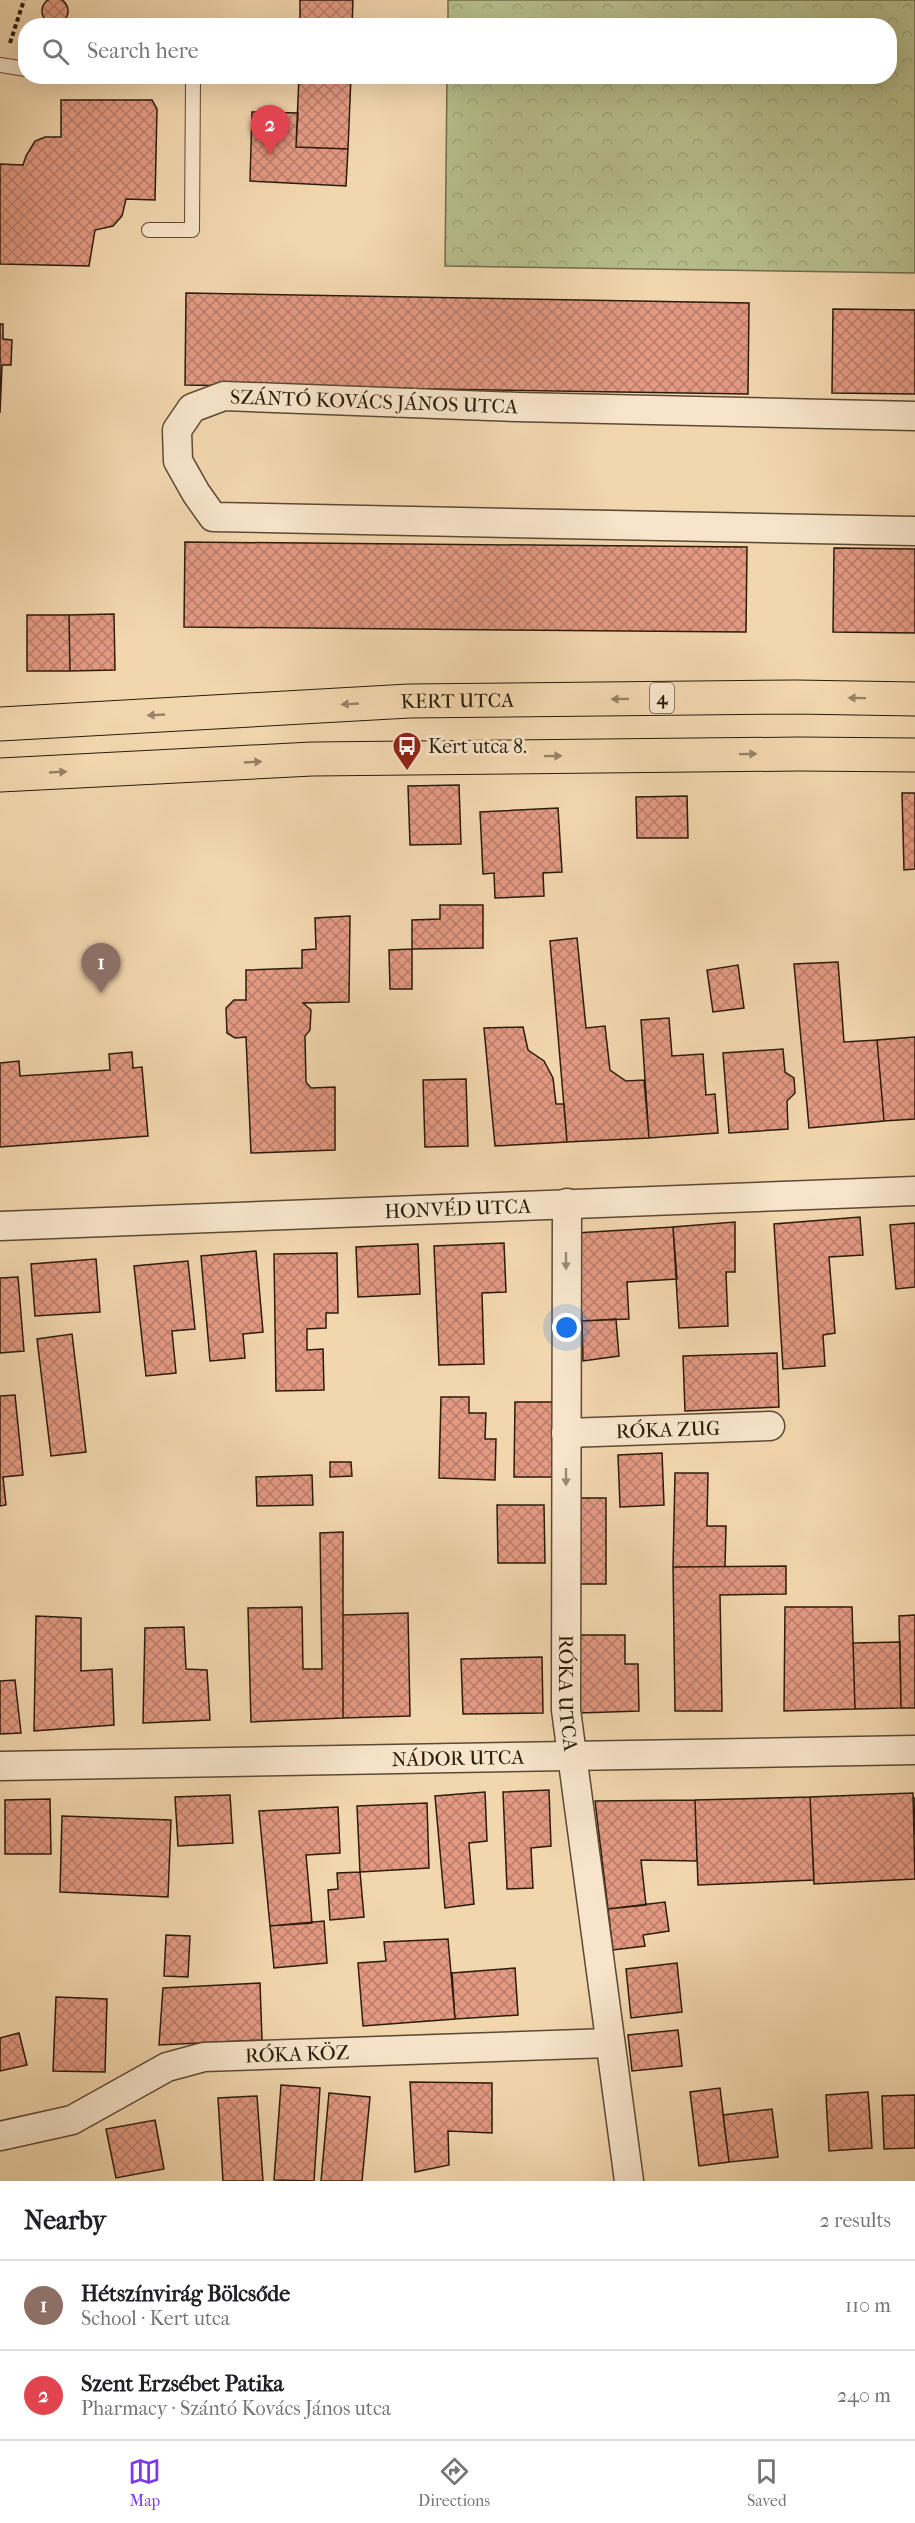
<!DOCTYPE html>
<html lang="en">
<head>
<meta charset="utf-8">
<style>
  body { margin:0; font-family:"IM FELL French Canon",serif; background:#f2f2f2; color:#202124 }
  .you { position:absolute; left:567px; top:1328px; width:21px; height:21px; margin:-15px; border:4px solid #fff; border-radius:50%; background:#1a73e8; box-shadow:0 0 0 9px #1a73e833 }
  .badge { display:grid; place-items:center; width:39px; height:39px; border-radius:50%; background:#7c3aed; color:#fff; font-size:20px; font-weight:700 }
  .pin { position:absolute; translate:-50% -50px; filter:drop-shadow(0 2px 3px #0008) }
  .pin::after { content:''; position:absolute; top:32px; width:21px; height:18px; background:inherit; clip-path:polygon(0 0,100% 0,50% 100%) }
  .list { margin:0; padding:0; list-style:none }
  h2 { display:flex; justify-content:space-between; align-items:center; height:78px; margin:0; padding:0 24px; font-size:26px }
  h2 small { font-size:20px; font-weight:400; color:#757577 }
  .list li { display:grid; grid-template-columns:39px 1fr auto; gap:18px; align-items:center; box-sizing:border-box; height:90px; padding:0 24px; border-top:2px solid #e0e0e0 }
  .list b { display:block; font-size:22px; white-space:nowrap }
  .list p { margin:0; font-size:20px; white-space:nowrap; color:#757577 }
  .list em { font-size:20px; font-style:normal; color:#757577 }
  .icon { flex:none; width:33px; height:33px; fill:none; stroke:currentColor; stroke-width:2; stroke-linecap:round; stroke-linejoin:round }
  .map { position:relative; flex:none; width:915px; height:2181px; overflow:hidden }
  .search { position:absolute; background:#fff; box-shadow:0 6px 24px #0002; left:18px; right:18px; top:18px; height:66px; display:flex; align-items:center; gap:15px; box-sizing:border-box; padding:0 21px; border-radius:24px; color:#757577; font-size:22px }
  .sheet { height:258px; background:#fff }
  nav { display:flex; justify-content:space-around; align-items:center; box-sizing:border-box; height:84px; border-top:2px solid #e0e0e0; background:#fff; font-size:16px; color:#757577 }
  nav a { display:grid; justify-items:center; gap:3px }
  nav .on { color:#7c3aed }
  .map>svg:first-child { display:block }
  .park { fill:url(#park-crowns); stroke:#716d4c; stroke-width:1.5 }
  .building { fill:url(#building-cross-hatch); stroke:#2b1c0b; stroke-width:1.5 }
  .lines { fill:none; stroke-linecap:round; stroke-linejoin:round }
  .lane-casing { stroke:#5d4a34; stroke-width:16 }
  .street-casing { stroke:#5d4a34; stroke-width:31 }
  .primary-casing { stroke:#2b1c0b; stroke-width:35 }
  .path { stroke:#2b1c0b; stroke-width:4; stroke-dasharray:4.5 3; stroke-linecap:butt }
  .lane { stroke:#f7e4ca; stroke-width:14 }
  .street { stroke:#f7e4ca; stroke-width:28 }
  .primary { stroke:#f2d6ae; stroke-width:33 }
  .oneway { fill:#988265 }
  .oneway2 { fill:#9b8a74 }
  .labels { text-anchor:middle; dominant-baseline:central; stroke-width:6; stroke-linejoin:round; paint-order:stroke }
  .shield { fill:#f7e4ca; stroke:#685844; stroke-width:1.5 }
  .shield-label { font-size:18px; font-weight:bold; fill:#2b1c0b }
  .street-label { font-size:20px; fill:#2b1c0b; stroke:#f7e4ca }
  .poi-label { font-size:20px; fill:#2b1c0b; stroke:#f7e4ca; text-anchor:start }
</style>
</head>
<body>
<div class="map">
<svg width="915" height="2181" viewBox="0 0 915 2181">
  <defs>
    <pattern id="park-crowns" width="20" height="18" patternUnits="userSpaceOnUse" patternTransform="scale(1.5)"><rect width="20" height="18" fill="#b7be8d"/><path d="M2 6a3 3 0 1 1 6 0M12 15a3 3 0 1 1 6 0" fill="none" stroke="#9ea378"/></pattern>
    <pattern id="building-cross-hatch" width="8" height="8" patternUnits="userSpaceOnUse" patternTransform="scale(1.5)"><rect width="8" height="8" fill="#e39982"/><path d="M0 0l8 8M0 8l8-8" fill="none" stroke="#b87c69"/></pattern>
  </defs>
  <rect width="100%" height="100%" fill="#f2d6ae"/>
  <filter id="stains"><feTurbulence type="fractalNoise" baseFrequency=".00333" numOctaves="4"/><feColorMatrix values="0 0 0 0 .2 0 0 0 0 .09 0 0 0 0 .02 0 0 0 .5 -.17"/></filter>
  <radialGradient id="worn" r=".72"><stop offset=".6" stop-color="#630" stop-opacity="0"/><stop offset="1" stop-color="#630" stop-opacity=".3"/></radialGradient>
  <path class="park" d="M448,0H915V273L445,266L447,77L890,76V26L448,25Z"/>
  <path class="building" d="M42 11a13 13 0 1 1 26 0a13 13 0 1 1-26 0Z
    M300,0H353L352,26H300Z
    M299,76H351L348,149L296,147Z
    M61,100H152L157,109L155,200L126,199L122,216L113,226L95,230L89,266L0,264V164L23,165L26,156L35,141L45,137H61Z
    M252,112L298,113L296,147L348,149L346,186L250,181Z
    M186,293L749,303L748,394L185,385Z
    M833,309L915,310V394L832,393Z
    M0,324H3V339L12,340L11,365H2L0,413Z
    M185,542L747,547L746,632L184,627Z
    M834,548L915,549V633L833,632Z
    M114,614L115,670L70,671L69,615Z
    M27,615H69L70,671H27Z
    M459,785L461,844L410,845L408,786Z
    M902,793H915V869L904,870Z
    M687,796L688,838H637L636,797Z
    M558,808L562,872L543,873L544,896L495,898L494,873L483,874L480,812Z
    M440,905H483V948L412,949V920L440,919Z
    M350,916L349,1002L303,1003L311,1010L310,1030L305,1036L306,1082L311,1088L335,1087V1150L251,1153L246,1037L235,1038L227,1033L226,1008L234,1000H246V970L302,968V950L316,949L315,918Z
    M577,938L586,1028L605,1026L610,1070L626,1081L644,1080L649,1138L567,1142L550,941Z
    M412,949V989H390L389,950Z
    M838,962L844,1042L877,1040L884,1121L809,1128L794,964Z
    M738,965L744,1008L713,1012L707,970Z
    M669,1018L672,1056L703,1054L706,1095L715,1094L718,1133L649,1138L641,1020Z
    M523,1027L528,1050L544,1061L553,1078L556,1104H564L567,1142L495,1146L484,1028Z
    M915,1037V1119L884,1121L877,1040Z
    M783,1049L785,1072L794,1078L795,1093L787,1101L788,1129L729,1133L723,1053Z
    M132,1052L133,1068L142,1067L148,1136L0,1147V1063L19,1061L20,1076L110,1070L109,1054Z
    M466,1079L468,1146L425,1147L423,1080Z
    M860,1217L863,1255L829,1257L835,1333L823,1335L825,1366L783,1369L774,1224Z
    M735,1222V1272H726L728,1326L679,1328L673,1227Z
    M915,1223V1287L896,1289L890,1225Z
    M673,1227L677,1279L627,1282L629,1319L582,1321L576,1233Z
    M504,1243L506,1292L482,1293L484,1364L439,1365L434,1246Z
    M418,1244L420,1294L358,1297L356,1247Z
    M256,1251L263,1332L243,1334L245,1358L210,1361L201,1256Z
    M337,1253L338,1313H326V1328L307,1329V1350L323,1349L324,1390L276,1391L274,1254Z
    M96,1259L100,1312L35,1316L31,1264Z
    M188,1261L195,1329L172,1331L176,1373L146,1376L134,1266Z
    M18,1277L24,1351L0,1353V1278Z
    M616,1319L619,1356L583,1361L582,1321Z
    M72,1334L86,1452L51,1456L37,1339Z
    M777,1353L779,1407L685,1411L683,1356Z
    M15,1395L23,1475L3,1477L6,1505L0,1506V1396Z
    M441,1397H469V1413H486L485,1439H496L495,1480L439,1478Z
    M515,1402H554V1477H514Z
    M662,1453L664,1505L620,1507L618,1455Z
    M330,1462H351L352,1476L330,1477Z
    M675,1473H708L707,1526H726L725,1567H673Z
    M312,1475L313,1505L257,1506L256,1477Z
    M571,1498H606V1584H571Z
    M497,1505H544L545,1563H498Z
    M343,1532V1718L251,1722L248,1608L302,1607L303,1669H322L320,1533Z
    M786,1566V1594L720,1595L722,1711H675L673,1567Z
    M785,1607H852L855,1709L784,1711Z
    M408,1613L410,1716L343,1718V1615Z
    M915,1615V1708H901L899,1616Z
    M36,1616L81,1618V1671L112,1669L114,1725L34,1731Z
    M184,1627L186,1669L207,1670L210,1720L143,1723L145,1628Z
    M580,1635H625V1664H638L639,1711L580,1713Z
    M900,1642L901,1708L855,1709L853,1643Z
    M542,1657L543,1713L463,1714L461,1659Z
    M15,1680L21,1733L0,1734V1681Z
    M549,1790L551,1846L531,1848L533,1888L507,1889L503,1792Z
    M485,1792L487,1841L469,1843L474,1904L445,1908L435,1796Z
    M913,1793L915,1879L814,1884L810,1797Z
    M230,1795L233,1843L178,1846L175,1797Z
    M810,1797L814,1880L698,1885L695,1800Z
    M913,1798H915V1835Z
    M50,1799L51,1854H5V1800Z
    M695,1800L697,1861L641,1860L646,1905L608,1909L595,1801Z
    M427,1803L429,1868L360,1872L357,1806Z
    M338,1807L340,1853L306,1855L312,1923L270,1926L259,1811Z
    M62,1816L171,1820L168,1897L60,1892Z
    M360,1872L364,1917L330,1920L328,1890L338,1889L337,1873Z
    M665,1902L669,1931L643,1935L645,1946L613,1950L608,1909Z
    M324,1921L327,1963L274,1968L270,1926Z
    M166,1935L190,1936L188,1977L164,1976Z
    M448,1939L455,2019L363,2026L358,1963L386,1961L384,1942Z
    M677,1963L682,2012L631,2018L626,1969Z
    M515,1968L518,2015L455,2019L452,1973Z
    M260,1983L262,2040L159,2045L163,1988Z
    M56,1997L107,1999L105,2072L53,2071Z
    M678,2030L682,2066L632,2071L628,2035Z
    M19,2033L27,2065L0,2071V2038Z
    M410,2082L492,2083V2133L448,2131L449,2165L415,2172Z
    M281,2085L320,2088L314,2181L274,2180Z
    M720,2088L729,2162L699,2166L690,2092Z
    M868,2092L872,2148L829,2151L826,2095Z
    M329,2093L370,2097L362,2181H321Z
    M915,2095V2148L884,2149L882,2096Z
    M257,2096L263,2181H223L218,2098Z
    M772,2109L778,2157L729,2162L723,2115Z
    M155,2120L164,2169L116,2178L106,2129Z"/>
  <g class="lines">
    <g class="lane-casing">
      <path id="lane" d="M0,65L26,69
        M149,230H192L193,76"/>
    </g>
    <g class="street-casing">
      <g id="street">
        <path d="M915,416L518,407L224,396L192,408L177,430L178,461L196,493L213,517L915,531"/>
        <path id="s1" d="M567,1203L566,1710L629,2181"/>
        <path id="s2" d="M0,1226L915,1191"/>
        <path id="s3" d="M566,1433L770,1426"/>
        <path id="s4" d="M0,1766L915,1750"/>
        <path id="s5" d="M0,2136L72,2120L167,2067L204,2057L609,2043"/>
      </g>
    </g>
    <g class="primary-casing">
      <g id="primary">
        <path id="s6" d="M0,724L409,701L796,697L915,699"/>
        <path d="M0,775L312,759L799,754L915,755"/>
      </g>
    </g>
    <path class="path" d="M10,43L24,0"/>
    <use href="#lane" class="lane"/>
    <use href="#street" class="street"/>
    <use href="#primary" class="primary"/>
  </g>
  <defs><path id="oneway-solid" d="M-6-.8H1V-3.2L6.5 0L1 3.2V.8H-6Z" transform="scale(1.5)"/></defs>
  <g class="oneway">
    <use href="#oneway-solid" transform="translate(857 698) rotate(-179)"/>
    <use href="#oneway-solid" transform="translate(620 699) rotate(179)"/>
    <use href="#oneway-solid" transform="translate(350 704) rotate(177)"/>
    <use href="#oneway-solid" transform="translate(156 715) rotate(177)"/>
    <use href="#oneway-solid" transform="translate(748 754) rotate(-1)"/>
    <use href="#oneway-solid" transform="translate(553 756) rotate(-1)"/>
    <use href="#oneway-solid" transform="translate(253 762) rotate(-3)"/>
    <use href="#oneway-solid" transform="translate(58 772) rotate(-3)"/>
  </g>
  <g class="oneway2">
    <use href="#oneway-solid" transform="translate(566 1261) rotate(90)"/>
    <use href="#oneway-solid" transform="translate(566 1477) rotate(90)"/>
  </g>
  <defs>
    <g id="bus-pin" transform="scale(1.5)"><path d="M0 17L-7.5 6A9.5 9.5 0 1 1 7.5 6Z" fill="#8f2418" stroke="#f7e4ca"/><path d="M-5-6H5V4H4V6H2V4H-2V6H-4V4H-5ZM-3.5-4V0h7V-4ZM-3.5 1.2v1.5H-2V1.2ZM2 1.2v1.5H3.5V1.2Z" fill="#fff"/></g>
  </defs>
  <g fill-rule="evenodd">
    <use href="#bus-pin" x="407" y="746"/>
  </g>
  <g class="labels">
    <rect class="shield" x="650" y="683" width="24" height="30" rx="4.5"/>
    <g class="shield-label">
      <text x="662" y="698">4</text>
    </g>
    <g class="street-label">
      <text transform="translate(374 402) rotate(2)">SZÁNTÓ KOVÁCS JÁNOS UTCA</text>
      <text stroke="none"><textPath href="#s6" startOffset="458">KERT UTCA</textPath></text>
      <text stroke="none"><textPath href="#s2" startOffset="458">HONVÉD UTCA</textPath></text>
      <text stroke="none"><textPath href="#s3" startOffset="102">RÓKA ZUG</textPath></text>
      <text stroke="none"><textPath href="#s1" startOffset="490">RÓKA UTCA</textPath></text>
      <text stroke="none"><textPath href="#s4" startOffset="458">NÁDOR UTCA</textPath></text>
      <text stroke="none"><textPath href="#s5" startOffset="314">RÓKA KÖZ</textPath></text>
    </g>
    <g class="poi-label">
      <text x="428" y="746">Kert utca 8.</text>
    </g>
  </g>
  <rect width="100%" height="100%" filter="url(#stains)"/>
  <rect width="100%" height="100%" fill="url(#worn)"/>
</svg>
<div class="you"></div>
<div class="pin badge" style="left:101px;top:993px;background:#8d6e63">1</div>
<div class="pin badge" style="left:270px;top:155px;background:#e0444e">2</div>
<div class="search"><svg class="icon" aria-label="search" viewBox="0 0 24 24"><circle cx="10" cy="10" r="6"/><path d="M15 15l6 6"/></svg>Search here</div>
</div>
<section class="sheet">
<h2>Nearby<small>2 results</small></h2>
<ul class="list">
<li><span class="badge" style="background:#8d6e63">1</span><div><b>Hétszínvirág Bölcsőde</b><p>School · Kert utca</p></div><em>110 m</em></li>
<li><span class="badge" style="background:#e0444e">2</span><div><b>Szent Erzsébet Patika</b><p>Pharmacy · Szántó Kovács János utca</p></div><em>240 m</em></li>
</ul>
</section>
<nav>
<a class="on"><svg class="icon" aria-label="map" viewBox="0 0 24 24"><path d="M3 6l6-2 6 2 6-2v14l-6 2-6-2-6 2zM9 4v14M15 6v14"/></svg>Map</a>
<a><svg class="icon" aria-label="directions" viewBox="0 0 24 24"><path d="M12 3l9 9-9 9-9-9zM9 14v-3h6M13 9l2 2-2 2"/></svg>Directions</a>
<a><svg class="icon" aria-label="saved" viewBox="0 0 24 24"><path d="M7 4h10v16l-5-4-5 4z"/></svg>Saved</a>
</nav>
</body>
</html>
